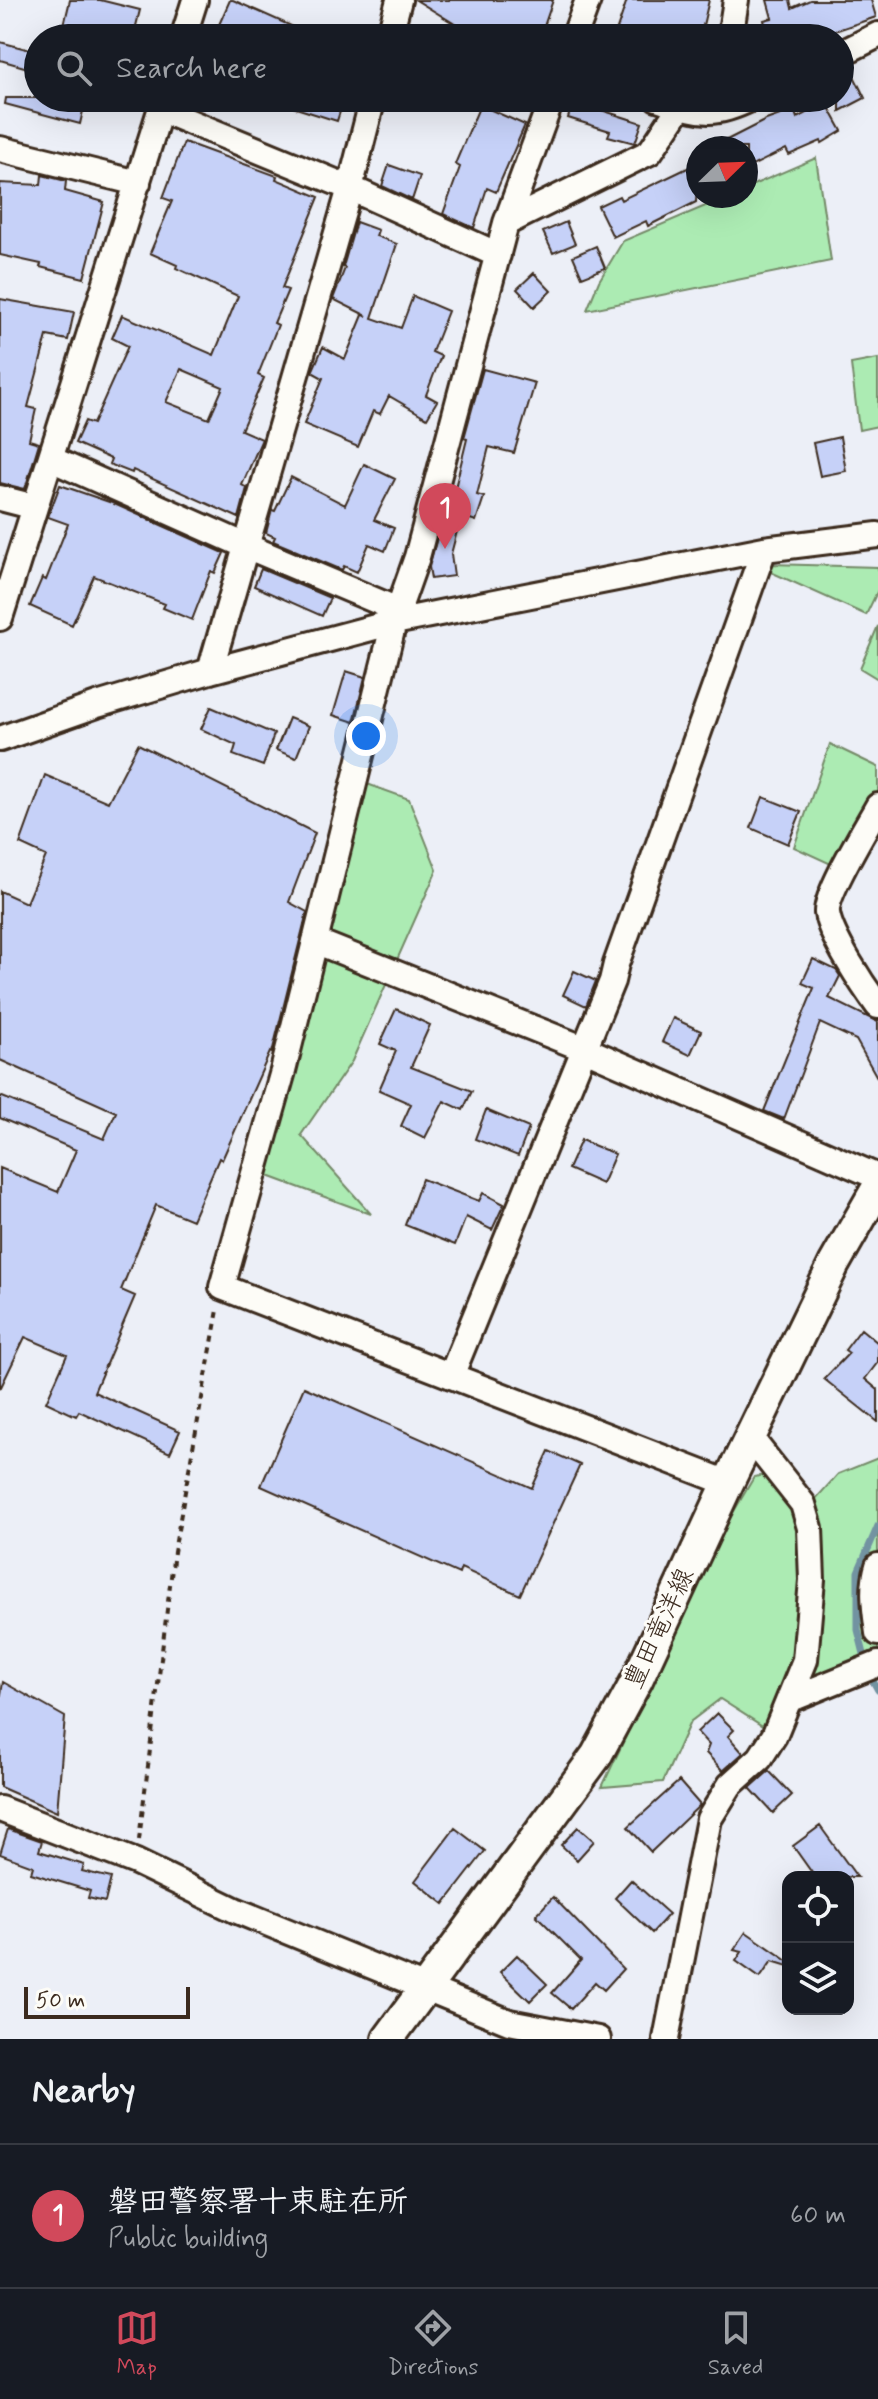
<!DOCTYPE html>
<html lang="en">
<head>
<meta charset="utf-8">
<style>
  body { margin:0; font-family:Mynerve,"Klee One",sans-serif; background:#242831; color:#f1f3f6 }
  .controls { position:absolute; right:24px; bottom:24px; display:grid; overflow:hidden; border-radius:16px; box-shadow:0 8px 32px #0002 }
  .controls button { width:72px; height:72px; display:grid; place-items:center; padding:0; border:0; border-bottom:2px solid #363941; background:#171b24; color:#f1f3f6; font:40px sans-serif }
  .compass { position:absolute; left:686px; top:136px; width:72px; height:72px; border-radius:50%; background:#171b24; box-shadow:0 8px 32px #0002; rotate:67deg }
  .scale { position:absolute; left:24px; bottom:20px; width:166px; box-sizing:border-box; padding-left:8px; border:4px solid #3b2a1e; border-top:0; font-size:22px; line-height:28px; white-space:nowrap; color:#3b2a1e; -webkit-text-stroke:6px #fdfcf7; paint-order:stroke }
  .you { position:absolute; left:366px; top:736px; width:28px; height:28px; margin:-20px; border:6px solid #fff; border-radius:50%; background:#1a73e8; box-shadow:0 0 0 12px #1a73e833 }
  .badge { display:grid; place-items:center; width:52px; height:52px; border-radius:50%; background:#d1495b; color:#fff; font-size:26px; font-weight:700 }
  .pin { position:absolute; translate:-50% -66px; filter:drop-shadow(0 2px 4px #0008) }
  .pin::after { content:''; position:absolute; top:42px; width:28px; height:24px; background:inherit; clip-path:polygon(0 0,100% 0,50% 100%) }
  .list { margin:0; padding:0; list-style:none }
  h2 { display:flex; justify-content:space-between; align-items:center; height:104px; margin:0; padding:0 32px; font-size:34px }
  h2 small { font-size:26px; font-weight:400; color:#9ea1a6 }
  .list li { display:grid; grid-template-columns:52px 1fr auto; gap:24px; align-items:center; box-sizing:border-box; height:144px; padding:0 32px; border-top:2px solid #363941 }
  .list b { display:block; font-size:30px; white-space:nowrap }
  .list p { margin:0; font-size:26px; white-space:nowrap; color:#9ea1a6 }
  .list em { font-size:26px; font-style:normal; color:#9ea1a6 }
  .icon { flex:none; width:44px; height:44px; fill:none; stroke:currentColor; stroke-width:2; stroke-linecap:round; stroke-linejoin:round }
  .map { position:relative; flex:none; width:878px; height:2039px; overflow:hidden }
  .search { position:absolute; background:#171b24; box-shadow:0 8px 32px #0002; left:24px; right:24px; top:24px; height:88px; display:flex; align-items:center; gap:20px; box-sizing:border-box; padding:0 28px; border-radius:44px; color:#9ea1a6; font-size:30px }
  .sheet { height:248px; background:#171b24 }
  nav { display:flex; justify-content:space-around; align-items:center; box-sizing:border-box; height:112px; border-top:2px solid #363941; background:#171b24; font-size:22px; color:#9ea1a6 }
  nav a { display:grid; justify-items:center; gap:4px }
  nav .on { color:#d1495b }
  .map>svg:first-child { display:block }
  .green { fill:#acebb3; stroke:#748a68; stroke-width:2 }
  .lines { fill:none; stroke-linecap:round; stroke-linejoin:round }
  .stream { stroke:#7293a1; stroke-width:7 }
  .building { fill:#c6d1f8; stroke:#3b2a1e; stroke-width:2; fill-rule:evenodd }
  .minor-casing { stroke:#3b2a1e; stroke-width:30 }
  .major-casing { stroke:#3b2a1e; stroke-width:36 }
  .path { stroke:#3b2a1e; stroke-width:4; stroke-dasharray:6 6; stroke-linecap:butt }
  .minor { stroke:#fdfcf7; stroke-width:24 }
  .major { stroke:#fdfcf7; stroke-width:30 }
  .labels { text-anchor:middle; dominant-baseline:central; stroke-width:6; stroke-linejoin:round; paint-order:stroke }
  .street-label { font-size:26px; fill:#3b2a1e; stroke:#fdfcf7 }
</style>
</head>
<body>
<div class="map">
<svg width="878" height="2039" viewBox="0 0 878 2039">
  <rect width="100%" height="100%" fill="#eceff7"/>
  <filter id="ink" filterUnits="userSpaceOnUse"><feTurbulence type="fractalNoise" baseFrequency=".0125" numOctaves="2"/><feDisplacementMap in="SourceGraphic" scale="16" xChannelSelector="R" yChannelSelector="G"/><feConvolveMatrix kernelMatrix="1 2 1 2 8 2 1 2 1" color-interpolation-filters="sRGB"/></filter>
  <g filter="url(#ink)">
    <path class="green" d="M816,158L831,261L587,310L599,281L623,241L729,196H746V188Z
      M878,359V426L859,430L851,364Z
      M770,564L878,567V590L866,615L764,569Z
      M878,626V679L860,668Z
      M830,744L878,767V812L844,870L794,847Z
      M356,780L409,799L437,870L352,1061L301,1135L371,1214L260,1173Z
      M878,1458V1656L789,1700L775,1734L720,1699L690,1722L663,1782L602,1787L723,1530L754,1477L778,1473L805,1511L838,1474Z"/>
    <g class="lines">
      <path class="stream" d="M866,1662L858,1630V1572L878,1526
        M869,1674L878,1690"/>
    </g>
    <path class="building" d="M70,0H100L140,10L133,38H61Z
      M230,0H233L318,38H213Z
      M416,0H553L540,38H463L466,31Z
      M627,0H709L700,38H614Z
      M767,0H790L792,8L810,0H871L876,17L814,38H768L764,20L772,18Z
      M0,42L38,52V71L0,60Z
      M849,66L865,98L840,111V69Z
      M6,98H86L80,124L5,104Z
      M278,98H334L343,102L337,121L277,102Z
      M574,98H598L595,108L642,123L635,143L608,136L610,131L568,118Z
      M826,102L842,131L822,143L821,141L789,155L786,149L746,169V148H711L766,120L794,110L797,118Z
      M480,105L525,125L496,192L487,188L474,228L443,214L460,167L455,164Z
      M184,142L277,176L276,179L319,197L282,288L288,290L274,323L278,325L258,375L264,378L241,430L262,439L242,485L247,488L239,518L133,470L132,473L109,464L111,459L75,443L85,421L93,424L128,346L112,338L122,315L214,355L238,296L176,268L177,265L150,253L172,201L163,198ZM181,369L223,387L209,419L166,402Z
      M698,163L696,202L648,226L646,221L613,237L598,206L619,196L621,200Z
      M389,165L420,176L412,200L382,186Z
      M42,175L66,181L65,191L104,202L84,278L40,267L41,264L0,255V183L41,185Z
      M356,222L378,230L376,236L397,244L372,318L401,328L413,296L448,311L432,352L441,356L426,395L437,401L427,418L389,396L380,414L373,411L358,447L304,424L323,378L312,372L323,347L345,359L363,315L367,316L333,299L345,268L343,267Z
      M566,222L575,244L553,253L543,232Z
      M596,246L605,268L582,277L573,256Z
      M534,273L551,291L534,307L517,289Z
      M0,299L74,312L68,340L47,336L28,407L36,409L29,440L39,443L25,489L0,483Z
      M483,369L535,383L514,453L489,447L477,495L484,497L476,521L461,516L451,554L454,576L431,579L429,567L451,487L455,488L467,439L464,438Z
      M840,437L846,471L820,476L813,443Z
      M364,464L395,479L374,520L394,528L385,551L369,544L357,572L344,566L342,570L273,541L275,537L266,533L272,510L275,511L291,477L345,505Z
      M60,485L112,503L224,553L215,573L211,571L192,620L163,608L165,604L94,576L72,625L30,606L42,578L46,580L68,524L48,517Z
      M261,569L330,598L322,616L254,586Z
      M346,671L365,677L354,722L333,715Z
      M211,707L274,734L263,766L233,755L236,745L201,729Z
      M289,718L309,726L296,758L276,750Z
      M138,744L315,833L289,902L307,912L272,1053L270,1052L222,1160L219,1158L192,1220L156,1205L121,1290L135,1296L94,1392L180,1431L170,1453L79,1411L76,1416L46,1402L67,1355L25,1337L0,1389V1168L58,1192L76,1150L0,1118V1096L104,1139L116,1112L0,1060V891L26,903L46,856L20,844L45,775L108,802Z
      M763,797L801,812L788,844L751,828Z
      M813,959L836,970L840,976L829,998L878,1022V1079L856,1040L820,1023L784,1119L764,1111L814,988L802,983Z
      M574,971L596,981L586,1006L563,995Z
      M396,1009L430,1025L411,1067L472,1091L463,1110L444,1101L425,1138L401,1126L411,1104L379,1090L396,1051L380,1044Z
      M673,1018L701,1031L690,1055L662,1042Z
      M486,1110L529,1128L518,1156L475,1139Z
      M581,1140L615,1154L602,1184L568,1169Z
      M422,1179L479,1201L483,1193L504,1204L492,1230L466,1217L455,1245L405,1225Z
      M861,1329L878,1343V1362L865,1379L878,1390V1422L824,1379L849,1353L845,1350Z
      M304,1387L532,1488L549,1451L580,1465L520,1595L461,1568L459,1574L261,1486Z
      M3,1682L65,1717L57,1812L0,1787V1700Z
      M717,1713L734,1730L728,1736L743,1753L723,1771L706,1753L709,1745L697,1732Z
      M769,1771L792,1795L773,1813L750,1788Z
      M679,1781L700,1805L651,1852L628,1827Z
      M820,1826L857,1877H815L793,1846Z
      M578,1827L594,1841L577,1860L561,1845Z
      M455,1828L485,1851L444,1904L415,1881Z
      M8,1829L42,1841L39,1851L84,1865L82,1871L111,1878L105,1902L88,1898L90,1891L31,1873L33,1866L0,1854Z
      M631,1880L669,1914L652,1933L615,1898Z
      M553,1897L623,1969L604,1990L595,1982L571,2009L552,1993L581,1960L536,1915Z
      M746,1932L788,1961V1966L772,1961L760,1978L736,1961L742,1952L734,1950Z
      M517,1955L547,1984L530,2001L500,1972Z"/>
    <g class="lines">
      <g class="minor-casing">
        <path id="minor" d="M183,38L195,0
          M389,38L399,0
          M574,38L588,0
          M730,38L736,0
          M840,54L878,35
          M552,98L506,223L417,557L394,622L283,1071L222,1287L728,1483
          M657,98C699,111 710,119 752,98
          M161,110L350,188L498,255
          M0,149L138,183
          M506,223L650,152L686,98
          M51,459L246,546L398,610
          M0,498L35,507
          M0,618L164,98
          M210,671L350,188L373,98
          M0,739L97,705L210,671L394,622L764,549L878,535
          M878,806C867,826 825,894 827,913C830,936 864,987 878,1006
          M315,941L585,1049L878,1177
          M451,1376L612,981L616,964L764,549
          M878,1566C871,1588 875,1610 878,1633
          M789,1700L878,1664
          M0,1809L136,1862L235,1910L509,2022L598,2039
          M666,2039L709,1819L730,1785L760,1758L774,1736L805,1660L812,1580L810,1528L803,1504L750,1437"/>
      </g>
      <g class="major-casing">
        <path id="major" d="M388,2039L596,1756L637,1680L728,1483L834,1264L878,1187"/>
      </g>
      <path class="path" d="M139,1840L174,1552L218,1310"/>
      <use href="#minor" class="minor"/>
      <use href="#major" class="major"/>
    </g>
  </g>
  <g class="labels">
    <g class="street-label">
      <text transform="translate(660 1629) rotate(-65)">豊田竜洋線</text>
    </g>
  </g>
</svg>
<div class="controls">
<button><svg class="icon" aria-label="locate" viewBox="0 0 24 24"><circle cx="12" cy="12" r="6"/><path d="M12 2v4M12 18v4M2 12h4M18 12h4"/></svg></button>
<button><svg class="icon" aria-label="layers" viewBox="0 0 24 24"><path d="M12 4l9 5-9 5-9-5zM3 14l9 5 9-5"/></svg></button>
</div>
<svg class="compass" viewBox="-18 -18 36 36"><path d="M0-13l5 13h-10z" fill="#e53935"/><path d="M0 13l5-13h-10z" fill="#9ea1a6"/></svg>
<div class="scale">50 m</div>
<div class="you"></div>
<div class="pin badge" style="left:445px;top:549px">1</div>
<div class="search"><svg class="icon" aria-label="search" viewBox="0 0 24 24"><circle cx="10" cy="10" r="6"/><path d="M15 15l6 6"/></svg>Search here</div>
</div>
<section class="sheet">
<h2>Nearby<small></small></h2>
<ul class="list">
<li><span class="badge">1</span><div><b>磐田警察署十束駐在所</b><p>Public building</p></div><em>60 m</em></li>
</ul>
</section>
<nav>
<a class="on"><svg class="icon" aria-label="map" viewBox="0 0 24 24"><path d="M3 6l6-2 6 2 6-2v14l-6 2-6-2-6 2zM9 4v14M15 6v14"/></svg>Map</a>
<a><svg class="icon" aria-label="directions" viewBox="0 0 24 24"><path d="M12 3l9 9-9 9-9-9zM9 14v-3h6M13 9l2 2-2 2"/></svg>Directions</a>
<a><svg class="icon" aria-label="saved" viewBox="0 0 24 24"><path d="M7 4h10v16l-5-4-5 4z"/></svg>Saved</a>
</nav>
</body>
</html>
